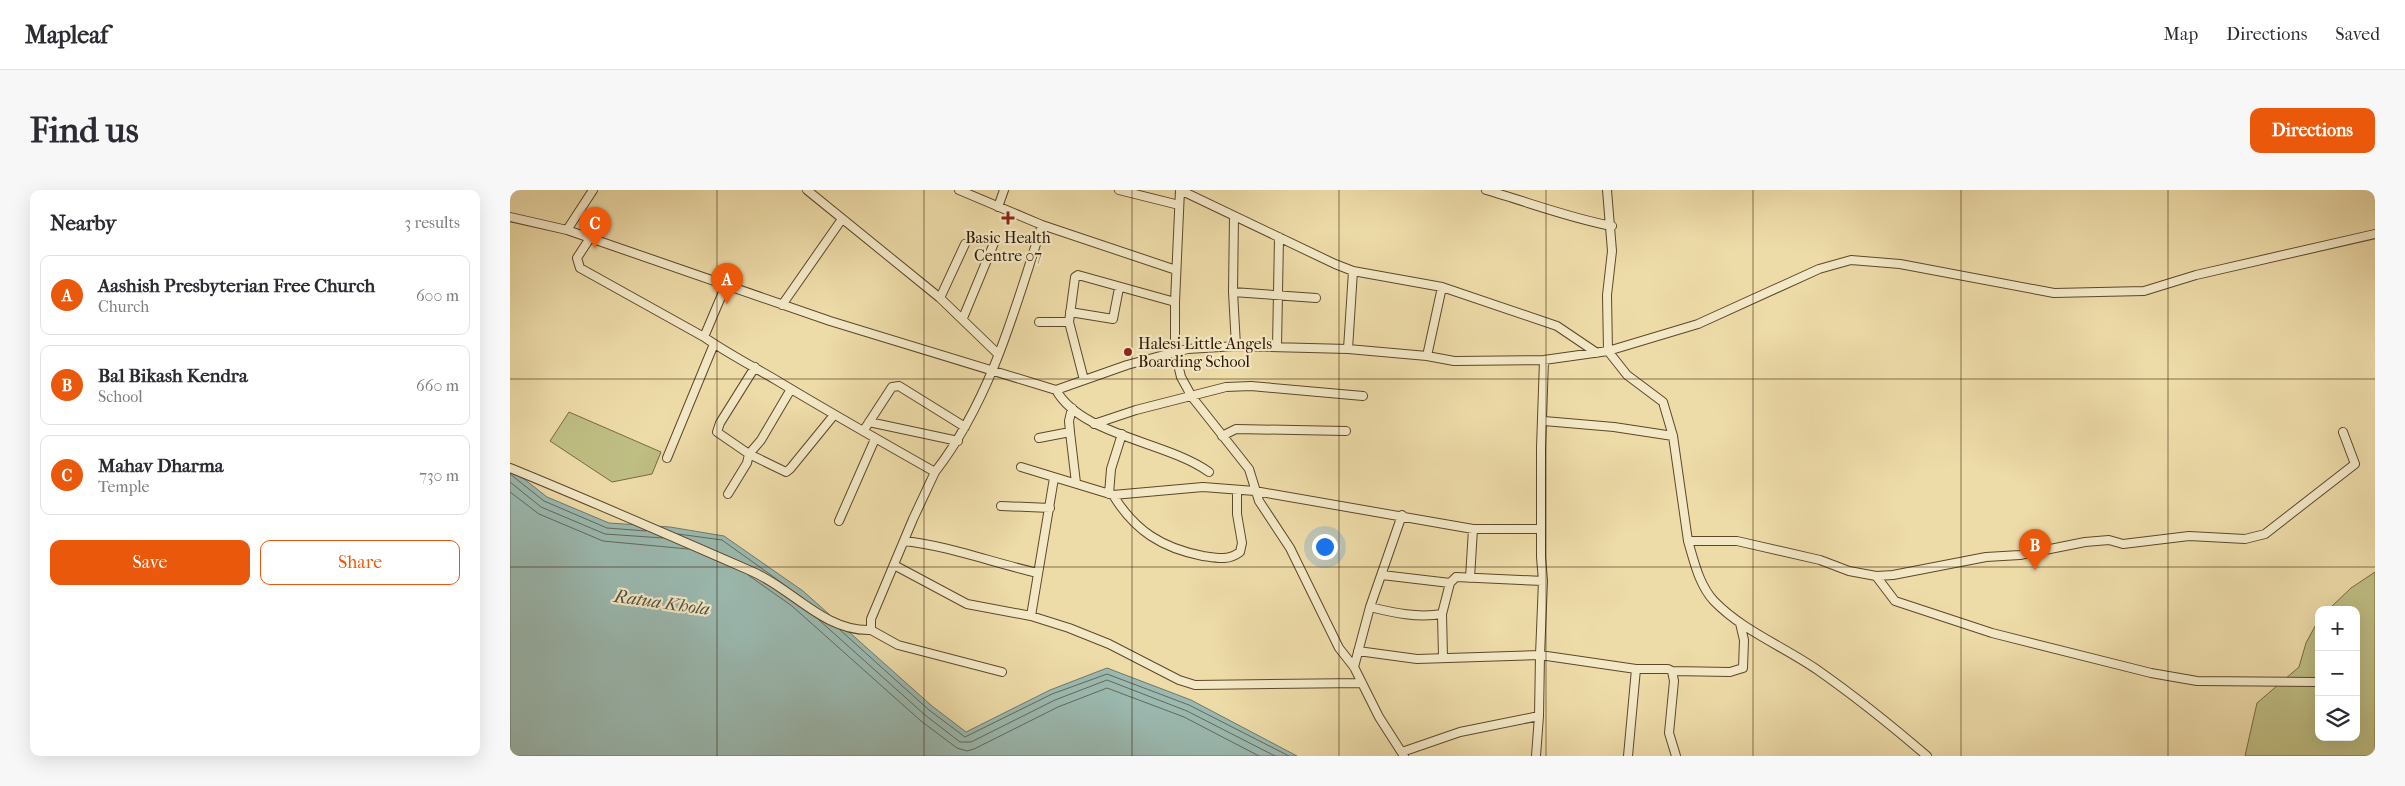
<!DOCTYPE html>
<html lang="en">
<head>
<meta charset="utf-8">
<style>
  body { margin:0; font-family:"IM FELL French Canon",serif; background:#f7f7f7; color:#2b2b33 }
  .controls { position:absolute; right:15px; bottom:15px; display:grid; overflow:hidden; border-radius:10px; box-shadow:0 5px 20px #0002 }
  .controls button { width:45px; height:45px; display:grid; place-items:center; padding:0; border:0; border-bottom:1px solid #e1e1e2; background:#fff; color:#2b2b33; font:25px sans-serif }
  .you { position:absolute; left:814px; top:356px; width:18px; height:18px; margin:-12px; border:4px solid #fff; border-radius:50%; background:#1a73e8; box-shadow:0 0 0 8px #1a73e833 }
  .badge { display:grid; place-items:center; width:32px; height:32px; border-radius:50%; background:#ea580c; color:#fff; font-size:16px; font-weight:700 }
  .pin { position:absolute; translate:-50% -41px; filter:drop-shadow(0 1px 2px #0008) }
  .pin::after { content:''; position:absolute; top:26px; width:18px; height:15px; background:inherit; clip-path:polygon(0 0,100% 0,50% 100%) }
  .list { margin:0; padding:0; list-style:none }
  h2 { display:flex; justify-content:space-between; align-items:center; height:65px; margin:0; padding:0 20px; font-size:21px }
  h2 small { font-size:16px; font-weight:400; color:#7c7c81 }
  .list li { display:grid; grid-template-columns:32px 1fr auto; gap:15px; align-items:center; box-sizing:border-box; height:80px; margin:0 10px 10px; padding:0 10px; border:1px solid #e1e1e2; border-radius:10px }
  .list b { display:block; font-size:19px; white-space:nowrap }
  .list p { margin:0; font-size:16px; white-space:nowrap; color:#7c7c81 }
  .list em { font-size:16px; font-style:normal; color:#7c7c81 }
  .actions { display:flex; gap:10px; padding:15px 20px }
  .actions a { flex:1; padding:11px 0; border:1px solid #ea580c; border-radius:10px; text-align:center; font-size:18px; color:#ea580c }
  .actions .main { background:#ea580c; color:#fff }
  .icon { flex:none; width:28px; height:28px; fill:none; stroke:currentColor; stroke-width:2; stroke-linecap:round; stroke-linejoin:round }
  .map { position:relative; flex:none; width:1865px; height:566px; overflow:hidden; border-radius:10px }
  header { display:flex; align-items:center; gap:30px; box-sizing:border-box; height:70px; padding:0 25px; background:#fff; border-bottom:1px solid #e1e1e2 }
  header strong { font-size:24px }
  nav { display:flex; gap:28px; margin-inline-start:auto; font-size:18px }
  .intro { display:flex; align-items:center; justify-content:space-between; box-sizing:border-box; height:120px; padding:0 30px }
  h1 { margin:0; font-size:35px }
  .button { padding:12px 22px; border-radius:10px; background:#ea580c; color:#fff; font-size:18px; font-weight:700 }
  main { display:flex; gap:30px; padding:0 30px }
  aside { flex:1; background:#fff; border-radius:10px; box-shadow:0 5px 20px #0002 }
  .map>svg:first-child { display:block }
  .green { fill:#bfbe83; stroke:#766a42 }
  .water { fill:#9bb9b0; stroke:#6f786a }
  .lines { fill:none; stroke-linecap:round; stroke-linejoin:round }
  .shore { stroke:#646858; stroke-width:1 }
  .minor-casing { stroke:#5d472a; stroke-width:10 }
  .minor { stroke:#f3e8c6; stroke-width:8 }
  .grid { fill:none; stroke:#2d1600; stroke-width:1; stroke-opacity:0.55 }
  .poi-dot { fill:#8f2418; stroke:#f3e8c6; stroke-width:2 }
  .labels { text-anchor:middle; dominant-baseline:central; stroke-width:4.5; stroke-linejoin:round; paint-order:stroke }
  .poi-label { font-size:16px; fill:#2d1600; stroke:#f3e8c6 }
  .water-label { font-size:18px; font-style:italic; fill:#544f3e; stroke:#f3e8c6 }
</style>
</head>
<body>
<header>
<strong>Mapleaf</strong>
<nav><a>Map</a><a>Directions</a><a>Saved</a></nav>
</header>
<div class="intro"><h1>Find us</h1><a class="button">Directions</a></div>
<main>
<aside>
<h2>Nearby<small>3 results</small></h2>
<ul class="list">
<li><span class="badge">A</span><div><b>Aashish Presbyterian Free Church</b><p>Church</p></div><em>600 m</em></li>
<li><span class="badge">B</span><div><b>Bal Bikash Kendra</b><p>School</p></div><em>660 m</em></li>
<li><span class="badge">C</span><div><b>Mahav Dharma</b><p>Temple</p></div><em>730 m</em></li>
</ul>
<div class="actions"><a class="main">Save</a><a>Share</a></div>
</aside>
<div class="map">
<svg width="1865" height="566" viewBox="0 0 1865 566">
  <rect width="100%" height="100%" fill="#eddba8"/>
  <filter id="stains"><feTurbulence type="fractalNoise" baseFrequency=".004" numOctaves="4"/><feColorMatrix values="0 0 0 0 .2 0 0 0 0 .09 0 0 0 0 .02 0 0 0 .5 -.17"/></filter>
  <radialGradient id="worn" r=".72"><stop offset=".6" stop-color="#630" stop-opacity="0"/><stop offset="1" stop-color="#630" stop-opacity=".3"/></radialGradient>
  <path class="green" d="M59,222L151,262L142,284L102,292L40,251Z
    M1865,382V566H1735L1747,513L1789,477L1796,453L1809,429V547H1846V420H1818L1841,398Z"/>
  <path class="water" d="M0,278L37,307L99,333L160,337L214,346L293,401L422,516L456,542L540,500L597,478L681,510L787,566H0Z"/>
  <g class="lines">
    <path class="shore" d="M0,284L34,311L97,338L136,341
      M0,292L31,317L95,344L153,348
      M0,302L29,324L93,351L178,359
      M168,344L212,350L293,408
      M238,385L282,416L411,531L447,558L457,561L464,559L548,517L597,498L674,527L749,566
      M309,430L415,525L450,552H461L545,510L597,490L677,521L765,566
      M329,439L419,520L455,547L542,504L597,484L679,515L779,566"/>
    <g class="minor-casing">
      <path id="minor" d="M297,0L430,108L488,164
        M449,0L532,35L666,80
        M609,0L669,15
        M670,0L825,74L843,81L932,97L1047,136L1087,163
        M976,0C1018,12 1059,28 1102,36
        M1097,0L1102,61L1097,105L1098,161L1117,185L1153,212L1163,246L1178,351H1227L1310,370L1339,381L1366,386L1385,411L1482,443L1641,483L1687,491L1809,492
        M488,17L494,0
        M724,26L723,102L726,156
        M0,27L57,40L320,131L546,200L617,175L665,162V112L670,0
        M57,40L83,0
        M80,48L67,68L70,78L194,147
        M216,95L194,147C217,163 242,176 266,190C319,222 372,252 425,282C480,211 505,120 532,35
        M723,102L806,108
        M430,108L455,54
        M272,115L332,29
        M560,122L603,129L609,98
        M453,128L484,53
        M529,132H559
        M767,157L769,47
        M838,159L843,81
        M917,166L932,97
        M1034,170L1031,258V367L1033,391L1030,465L1126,479H1158L1162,481L1164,491L1159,543L1166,566
        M574,190L559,132L565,87L568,85L665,112
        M281,199L251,250L239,264L276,282L280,279L324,225
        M546,200C572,246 656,251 699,282
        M1034,231L1104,237L1163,246
        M359,232L448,251
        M584,234L626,220L716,197L741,196L853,206
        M354,240L382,197L389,196L455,237
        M560,242L566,293
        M712,246L726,239L836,241
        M529,248L560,242L559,231L562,218
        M157,268L204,154
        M511,277L603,305L693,297L745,301L963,339H1031
        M0,278C81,311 161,346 241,381C282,398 314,442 361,440
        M425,282L403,329L361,429V440L388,455L492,482
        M218,304L237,273L239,264L207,242L210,233L245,177
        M599,304L601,279L612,244
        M603,305C625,341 652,358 693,366C707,368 718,371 730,362L732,353L727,324V300
        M491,316L540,318
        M329,331L365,249
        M394,351C440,356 483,373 528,383
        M1178,351C1184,371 1189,395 1204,411C1233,441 1275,457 1309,481C1346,507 1382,536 1417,566
        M384,375L457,414L521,426L559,438L599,454L669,490L685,495L852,493
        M872,385L940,393
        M1366,386L1383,385L1476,367L1510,365L1575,352L1599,350L1613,354L1679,346L1735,349L1755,344L1845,274L1833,242
        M960,388L963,339
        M860,417C884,423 908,428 932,424L940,393L946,387L1033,391
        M932,424L933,467
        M521,426L544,288
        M848,461L907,469L1030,465L1029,526L950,542L892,562
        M844,477L860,417L892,325
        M1162,481L1220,482L1233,478L1234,450L1230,433
        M894,566L869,527L844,477L829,458L780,358L749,311L739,279L682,207L671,187L665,162L678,159L726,156L838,159L917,166L944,171L1034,170L1098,161L1188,134L1309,79L1341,70L1390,74L1544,103L1634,101L1686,85L1865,44
        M1026,566L1029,526
        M1118,566L1126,479"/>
    </g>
    <use href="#minor" class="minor"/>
  </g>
  <path class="grid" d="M207,0V566M414,0V566M622,0V566M829,0V566M1036,0V566M1243,0V566M1451,0V566M1658,0V566M0,189H1865M0,377H1865"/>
  <g class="poi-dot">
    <path d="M495.5 20.5h5v5h5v5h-5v5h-5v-5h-5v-5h5z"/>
    <circle cx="618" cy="162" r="5"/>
  </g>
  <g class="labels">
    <g class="poi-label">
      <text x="498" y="47">Basic Health<tspan x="498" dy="18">Centre 07</tspan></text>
      <text x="628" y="153" text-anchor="start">Halesi Little Angels<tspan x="628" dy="18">Boarding School</tspan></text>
    </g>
    <g class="water-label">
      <text transform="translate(152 413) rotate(8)">Ratua Khola</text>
    </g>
  </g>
  <rect width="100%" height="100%" filter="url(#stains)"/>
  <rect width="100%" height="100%" fill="url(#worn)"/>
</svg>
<div class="controls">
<button>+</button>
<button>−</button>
<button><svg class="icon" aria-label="layers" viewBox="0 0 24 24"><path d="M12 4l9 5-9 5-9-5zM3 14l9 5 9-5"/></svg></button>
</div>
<div class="you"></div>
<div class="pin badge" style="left:217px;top:114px">A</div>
<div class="pin badge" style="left:1525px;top:380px">B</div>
<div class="pin badge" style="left:85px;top:58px">C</div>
</div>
</main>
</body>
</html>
